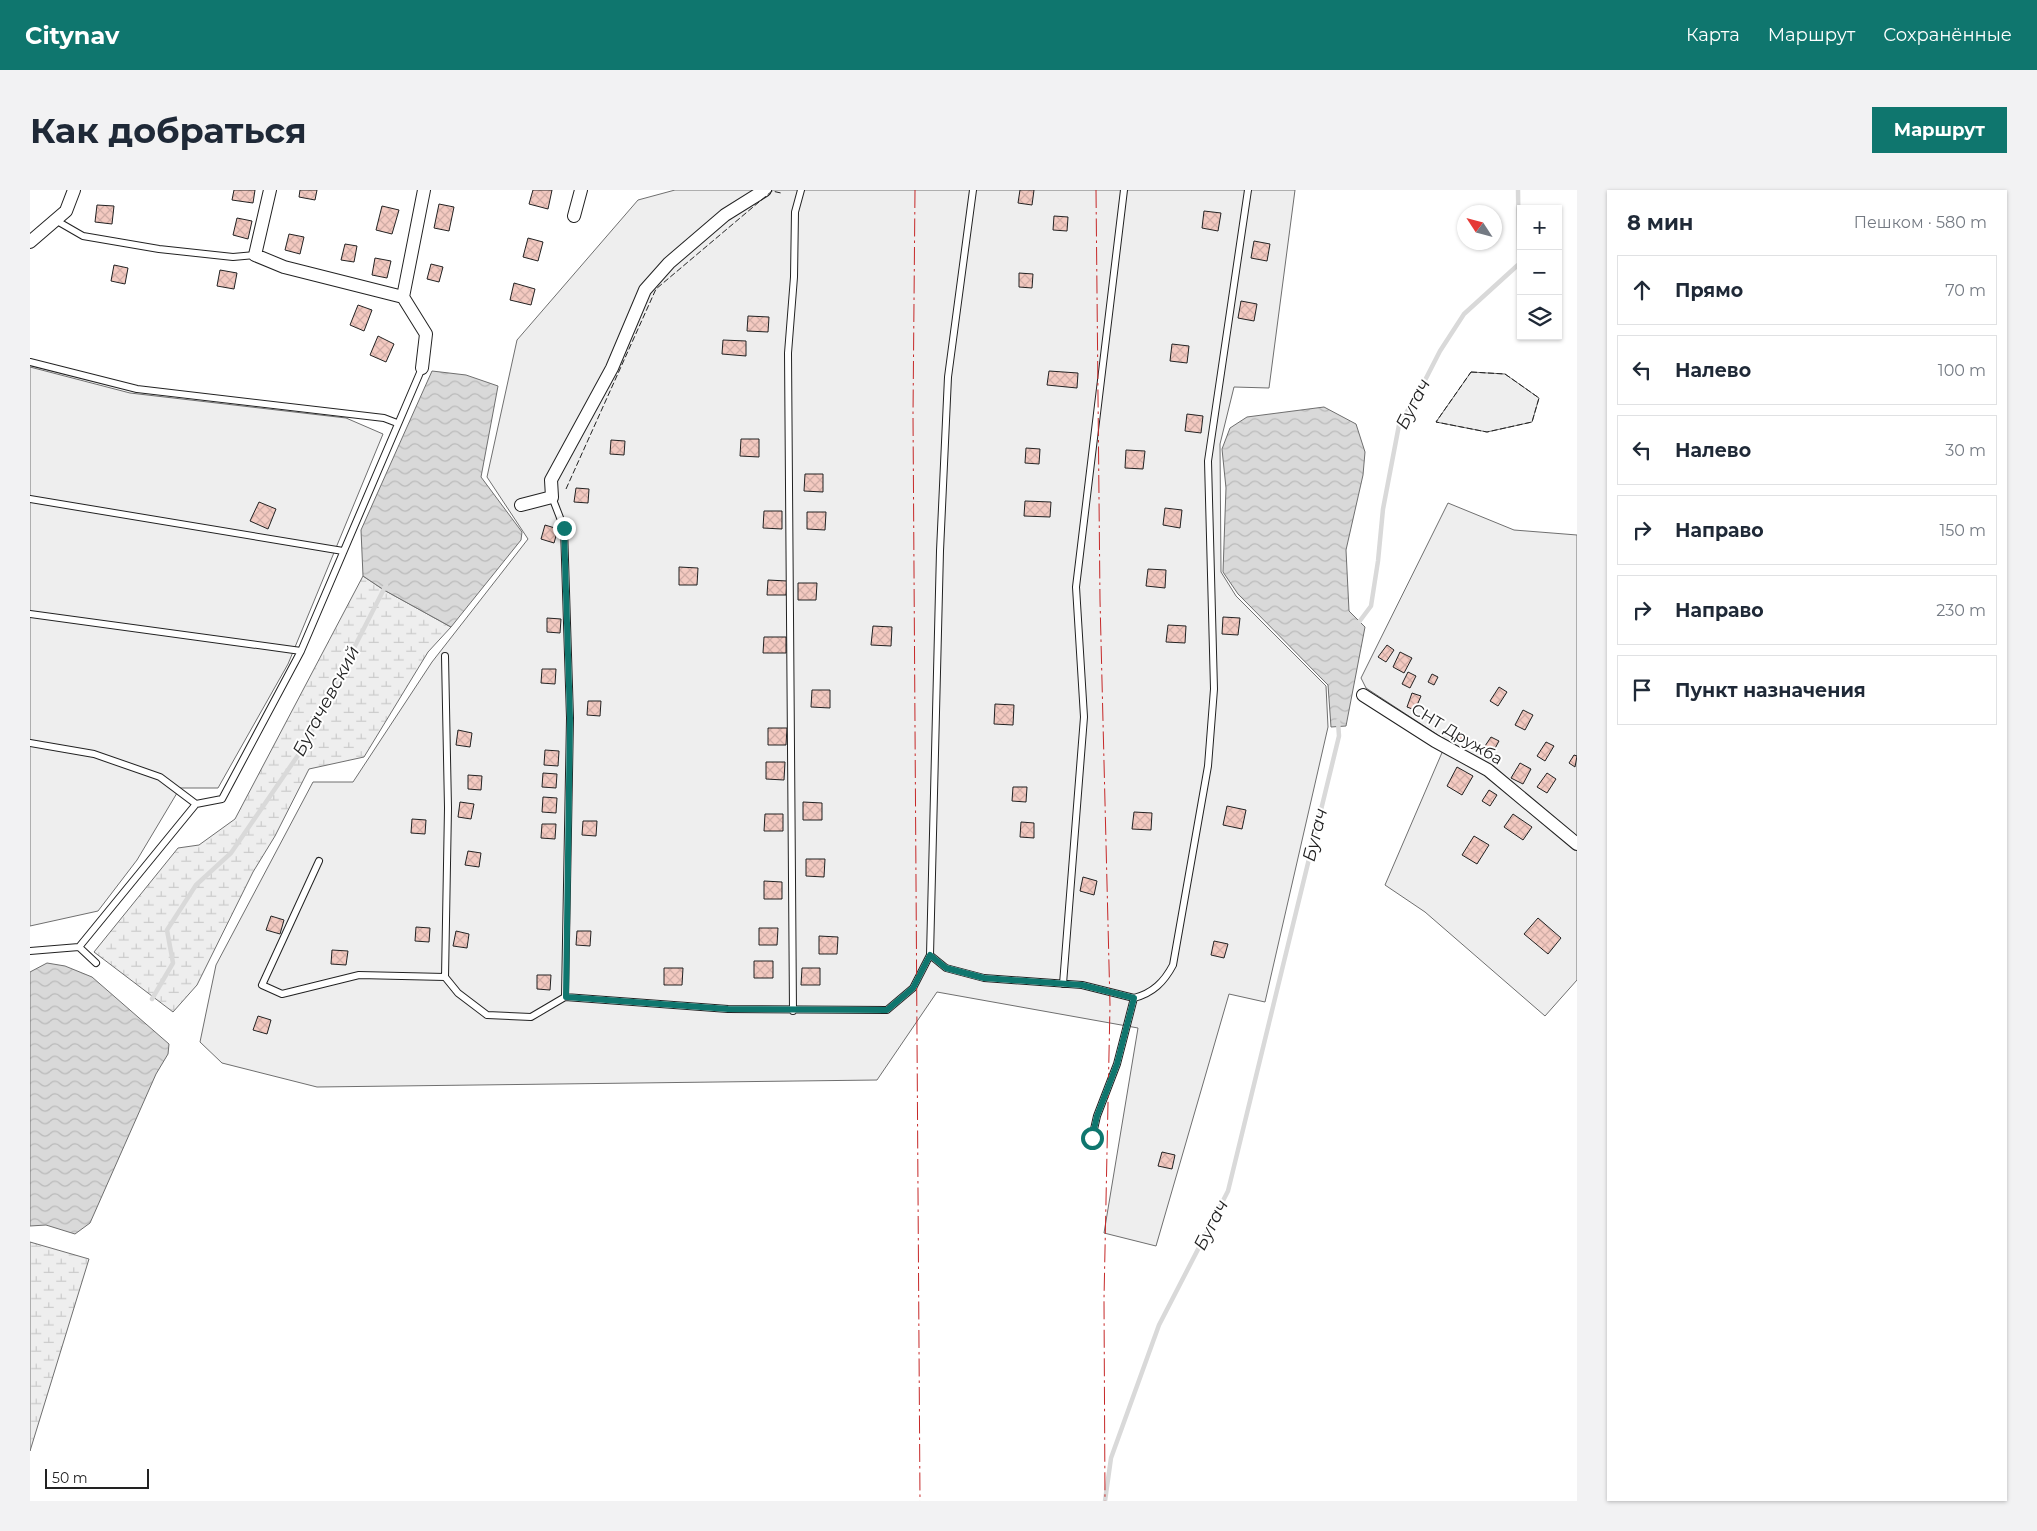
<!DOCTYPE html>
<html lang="ru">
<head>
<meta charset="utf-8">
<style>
  body { margin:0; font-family:Montserrat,sans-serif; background:#f2f2f3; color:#1f2937 }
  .controls { position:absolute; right:15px; top:15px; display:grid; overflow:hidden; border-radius:0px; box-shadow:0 1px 4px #0004 }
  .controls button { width:45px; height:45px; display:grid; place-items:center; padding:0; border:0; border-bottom:1px solid #e0e1e3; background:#fff; color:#1f2937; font:25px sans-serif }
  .compass { position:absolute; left:1427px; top:15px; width:45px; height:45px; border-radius:50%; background:#fff; box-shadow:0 1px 4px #0004; rotate:306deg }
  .scale { position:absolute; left:15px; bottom:12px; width:104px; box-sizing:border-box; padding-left:5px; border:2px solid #222; border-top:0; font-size:14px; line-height:18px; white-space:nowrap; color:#222; -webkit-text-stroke:4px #fff; paint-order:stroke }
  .stop { position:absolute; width:15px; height:15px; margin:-11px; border:4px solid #0f766e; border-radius:50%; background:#fff }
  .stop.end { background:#0f766e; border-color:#fff; box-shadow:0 1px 5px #0008 }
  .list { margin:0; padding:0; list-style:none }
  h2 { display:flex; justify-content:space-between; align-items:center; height:65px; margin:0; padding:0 20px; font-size:21px }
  h2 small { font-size:16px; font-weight:400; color:#747a83 }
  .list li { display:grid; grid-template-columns:32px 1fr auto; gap:15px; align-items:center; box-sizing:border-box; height:70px; margin:0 10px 10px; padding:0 10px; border:1px solid #e0e1e3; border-radius:0px }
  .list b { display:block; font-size:19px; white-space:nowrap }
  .list em { font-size:16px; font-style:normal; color:#747a83 }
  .icon { flex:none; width:28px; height:28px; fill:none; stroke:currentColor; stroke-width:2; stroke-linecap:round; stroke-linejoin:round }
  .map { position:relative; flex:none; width:1547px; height:1311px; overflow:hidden; border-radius:0px }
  header { display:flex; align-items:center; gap:30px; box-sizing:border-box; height:70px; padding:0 25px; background:#0f766e; color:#fff }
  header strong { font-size:24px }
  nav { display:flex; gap:28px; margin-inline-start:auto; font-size:18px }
  .intro { display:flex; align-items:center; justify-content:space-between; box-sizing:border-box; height:120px; padding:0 30px }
  h1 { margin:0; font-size:35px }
  .button { padding:12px 22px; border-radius:0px; background:#0f766e; color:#fff; font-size:18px; font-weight:700 }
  main { display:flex; gap:30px; padding:0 30px }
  aside { flex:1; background:#fff; border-radius:0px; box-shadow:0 1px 4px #0004 }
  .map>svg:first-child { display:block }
  .wetland { fill:url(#wetland-marsh); stroke:#6f6f6f }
  .green { fill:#eee; stroke:#6f6f6f }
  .water { fill:url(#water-waves); stroke:#6f6f6f }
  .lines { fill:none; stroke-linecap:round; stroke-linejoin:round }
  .stream { stroke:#d9d9d9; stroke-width:4.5 }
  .building { fill:url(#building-cross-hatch); stroke:#222 }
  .service-casing { stroke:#222; stroke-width:8 }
  .minor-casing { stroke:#222; stroke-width:14 }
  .service { stroke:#fff; stroke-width:6 }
  .minor { stroke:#fff; stroke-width:12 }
  .fence { stroke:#222; stroke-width:1; stroke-dasharray:6 2.5; stroke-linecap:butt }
  .power { stroke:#c62828; stroke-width:1; stroke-dasharray:18 4 2.5 4; stroke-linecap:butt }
  .route { stroke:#0f766e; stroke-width:6 }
  .labels { text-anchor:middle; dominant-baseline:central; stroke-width:4; stroke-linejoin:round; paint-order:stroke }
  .street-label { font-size:16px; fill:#222; stroke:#fff }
  .water-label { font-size:18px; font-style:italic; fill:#222; stroke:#fff }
</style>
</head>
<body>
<header>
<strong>Citynav</strong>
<nav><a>Карта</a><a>Маршрут</a><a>Сохранённые</a></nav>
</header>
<div class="intro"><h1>Как добраться</h1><a class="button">Маршрут</a></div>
<main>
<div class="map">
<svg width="1547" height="1311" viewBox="0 0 1547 1311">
  <defs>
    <pattern id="wetland-marsh" width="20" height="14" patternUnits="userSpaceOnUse" patternTransform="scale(1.25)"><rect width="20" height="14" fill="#eee"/><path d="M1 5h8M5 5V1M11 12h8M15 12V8" fill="none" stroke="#ccc"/></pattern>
    <pattern id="water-waves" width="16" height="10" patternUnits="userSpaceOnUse" patternTransform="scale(1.25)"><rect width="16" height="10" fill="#d9d9d9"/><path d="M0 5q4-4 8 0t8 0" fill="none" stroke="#bababa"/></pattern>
    <pattern id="building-cross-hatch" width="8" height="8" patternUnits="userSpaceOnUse" patternTransform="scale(1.25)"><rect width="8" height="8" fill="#f3c9c0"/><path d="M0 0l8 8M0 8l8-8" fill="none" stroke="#d0aca5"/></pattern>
  </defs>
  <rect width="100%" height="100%" fill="#fff"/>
  <path class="wetland" d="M333,386L354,400L421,437L398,462L334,567L279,579L245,646L223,682L167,795L143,822L64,762L148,658L169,655L205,629Z
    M0,1052L59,1069L0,1261Z"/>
  <path class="green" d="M645,0H1265L1239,198L1204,197L1190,254L1191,382L1206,406L1296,496L1298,537L1235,812L1199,804L1126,1056L1074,1043L1108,838L907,802L847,890L287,897L192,873L170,852L186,775L283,592H323L402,472L498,349L457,287L487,150L608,10Z
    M0,177L100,203L316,228L353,244L258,474L188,598H150L107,670L68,721L0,736Z
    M1441,182L1475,184L1509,208L1502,232L1457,242L1406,232Z
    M1418,313L1484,340L1547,345V790L1515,826L1395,722L1355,695L1417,551L1336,498L1331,488Z"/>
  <path class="water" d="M402,181L436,185L468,196L451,287L492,342L491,350L421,437L354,400L333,386L331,340Z
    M1294,217L1326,234L1335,262L1333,285L1316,360L1319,421L1335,437L1316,536L1301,537L1298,495L1208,404L1193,382L1196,298L1192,259L1200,238L1217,227Z
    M17,773L35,776L62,787L139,854L138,864L126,884L60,1033L45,1044L16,1035L0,1036V782Z"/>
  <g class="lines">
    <path class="stream" d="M1326,436L1341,416L1348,371L1353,319L1369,235L1390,200L1410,161L1434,124L1489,74L1488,0
      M122,809L143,773L137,740L166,695L201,663L273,558L356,395
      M1075,1311L1081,1268L1129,1135L1198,1001L1309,546L1308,531"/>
  </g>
  <path class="building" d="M204,0H225L223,13L202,10Z
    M270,0H287L285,10L269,7Z
    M503,0H522L518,19L499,14Z
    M990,0H1004L1002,15L988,13Z
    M409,14L424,17L419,41L404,38Z
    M67,15L84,16L82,34L65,32Z
    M352,16L369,20L362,44L346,40Z
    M1174,21L1191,23L1188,41L1172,38Z
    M1024,26L1038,27L1037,41L1023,40Z
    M207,28L222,31L218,49L203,45Z
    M259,44L274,47L270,64L255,60Z
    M498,48L513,52L508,71L493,67Z
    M1224,51L1240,54L1237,71L1221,68Z
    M315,54L327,56L324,72L311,70Z
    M345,68L361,71L357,88L342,85Z
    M401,74L413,77L409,92L397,89Z
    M84,75L98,78L95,94L81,91Z
    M190,80L207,83L204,99L187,96Z
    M989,83L1003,84L1002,98L989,97Z
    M484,93L505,99L501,115L480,110Z
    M1211,111L1227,114L1224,131L1208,128Z
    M328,115L342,120L334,141L320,135Z
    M718,126L739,127L738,142L717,141Z
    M348,146L364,154L356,172L340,165Z
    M693,150L716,151V166L692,164Z
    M1142,154L1159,156L1157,173L1140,171Z
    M1019,181L1048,183L1047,198L1017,195Z
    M1157,224L1173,226L1171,243L1155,241Z
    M711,249H729V267L710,266Z
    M581,250L595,251L594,265L580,264Z
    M996,258L1010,259L1009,274L995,273Z
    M1096,260L1115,261L1113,279L1095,278Z
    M775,284H793V302L774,301Z
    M546,298L559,299L558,313L544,312Z
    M995,311L1021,312L1020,327L994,326Z
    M229,312L246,319L238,339L220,331Z
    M1135,318L1152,320L1150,338L1133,335Z
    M734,321H752V339L733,338Z
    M777,322H796L795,340L777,339Z
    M515,335L528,339L524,353L511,349Z
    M649,377L668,378L667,395H649Z
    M1118,379L1136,380L1135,398L1116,396Z
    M738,390L757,391L756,405H737Z
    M768,393H787L786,410H768Z
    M1193,427L1210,428L1208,445L1192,444Z
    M517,428L531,429L530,443L517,442Z
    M1138,435L1156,436L1155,453L1136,452Z
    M843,436L862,437L861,456L841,455Z
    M734,447H756V463H733Z
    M1357,455L1364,460L1356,472L1348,467Z
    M1370,462L1382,468L1374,483L1363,477Z
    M512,479H526L525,494L511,493Z
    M1378,482L1386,486L1380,498L1372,494Z
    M1402,484L1408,487L1404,495L1398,492Z
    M1469,497L1477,502L1468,516L1460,511Z
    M782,500H800V518L781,517Z
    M1382,503L1391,506L1385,520L1377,517Z
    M558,511H571L570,526L557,525Z
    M965,514L984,515L983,535L964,534Z
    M1493,520L1503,525L1495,540L1485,535Z
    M738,538H757L756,555H738Z
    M428,540L442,543L440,557L426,555Z
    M1427,542L1436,546L1434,552L1425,548Z
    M1461,547L1469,551L1462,564L1453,559Z
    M1516,552L1524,556L1515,571L1507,566Z
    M515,560L529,561L528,576L514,575Z
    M1544,565L1547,566L1545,577L1539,573Z
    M736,572H755L754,590L736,589Z
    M1490,573L1501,579L1493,594L1481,588Z
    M1427,577L1443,586L1432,605L1417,596Z
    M513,583L527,584L526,598L512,597Z
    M1517,583L1526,589L1517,603L1507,597Z
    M438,585L452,586L451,600L438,599Z
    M983,597H997L996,612L982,611Z
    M1459,600L1467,605L1460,616L1452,611Z
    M513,607L527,608L526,623L512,622Z
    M430,612L444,614L441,629L428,627Z
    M773,612L792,613V630H773Z
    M1197,616L1216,620L1212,639L1193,635Z
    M1104,622L1122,623L1121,640L1102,639Z
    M735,624H753V641H734Z
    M1483,624L1502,637L1493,650L1474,637Z
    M382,629L396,630L395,644L381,643Z
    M553,631H567L566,646L552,645Z
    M991,632L1004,633V648L990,647Z
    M512,634H526L525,649L511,648Z
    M1444,646L1459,655L1447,674L1432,665Z
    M438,661L451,663L449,677L435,675Z
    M776,669H795L794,687L776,686Z
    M1053,687L1067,691L1064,705L1050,701Z
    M734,691L752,692V709H734Z
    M241,726L254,730L250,744L236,740Z
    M1508,728L1531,748L1518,764L1494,744Z
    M386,737L400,738L399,752L385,751Z
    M729,738H748L747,755H729Z
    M426,741L439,744L437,758L423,756Z
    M547,741H561L560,756L546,755Z
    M789,746L808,747L807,764H789Z
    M1184,751L1198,754L1194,768L1181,765Z
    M302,760L318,761L316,775L301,774Z
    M724,771H743V788H724Z
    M634,778H653L652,795H634Z
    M772,778H790V795H771Z
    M507,785H521L520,800L507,799Z
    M228,826L241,830L237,844L223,840Z
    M1132,962L1145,965L1142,979L1128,976Z"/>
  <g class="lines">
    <g class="service-casing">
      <path id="service" d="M27,31L53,46L129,59L203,67L225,65
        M0,172L107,199L354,228L367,233
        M522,307L534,338L540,528L535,807L698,819L857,820L883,798L900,765L910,361L918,187L943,0
        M0,309L313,361
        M0,424L271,461
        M0,553L64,564L130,587L166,614L49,757L0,761
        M166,614L192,609L271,461L392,178
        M289,671L232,795L252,804L329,785L415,787L428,803L457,825L501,827L535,807
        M49,757L66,773
        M900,765L916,778L954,788L1052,795L1104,808
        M415,787L418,618L415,466
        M1033,794L1054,527L1046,397L1094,0
        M763,821L758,163L764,87L765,22L771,0
        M1062,948L1067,926L1087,874L1104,808C1123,803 1134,792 1143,775L1178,576L1184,499L1178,271L1218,0"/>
    </g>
    <g class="minor-casing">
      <path id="minor" d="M240,0L225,65L254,77L373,107L396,144L392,178
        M544,26L551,0
        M0,52L36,21L44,0
        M373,107L394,0
        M491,315L522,307L521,290L582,178L615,100L639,73L695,25L735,0
        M1333,505L1405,551L1458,580L1547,654"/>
    </g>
    <use href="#service" class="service"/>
    <use href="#minor" class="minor"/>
    <path class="fence" d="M1441,182L1475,184L1509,208L1502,232L1457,242L1406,232Z
      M536,299L626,99L742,1L751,3"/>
    <path class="power" d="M885,0L883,225L890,1311
      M1066,0L1070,410L1080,815L1074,1109L1075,1311"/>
  </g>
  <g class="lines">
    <path class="route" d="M534,338L540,528L536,807L698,819L857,820L883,798L900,765L916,778L954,788L1052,795L1104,808L1087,874L1067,926L1062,948"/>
  </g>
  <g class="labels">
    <g class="street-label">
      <text transform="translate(1427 544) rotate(31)">СНТ Дружба</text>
    </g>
    <g class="water-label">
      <text transform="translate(1383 214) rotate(-63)">Бугач</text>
      <text transform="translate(296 511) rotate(-62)">Бугачевский</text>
      <text transform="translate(1285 645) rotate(-76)">Бугач</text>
      <text transform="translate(1181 1035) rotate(-63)">Бугач</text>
    </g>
  </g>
</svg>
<div class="controls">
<button>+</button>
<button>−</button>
<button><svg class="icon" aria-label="layers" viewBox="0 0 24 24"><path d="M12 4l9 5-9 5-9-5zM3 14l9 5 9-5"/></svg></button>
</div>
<svg class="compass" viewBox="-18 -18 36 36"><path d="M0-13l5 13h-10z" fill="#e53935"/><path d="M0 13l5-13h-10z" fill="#747a83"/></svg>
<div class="scale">50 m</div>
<div class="stop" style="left:1062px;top:948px"></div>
<div class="stop end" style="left:534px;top:338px"></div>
</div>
<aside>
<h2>8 мин<small>Пешком · 580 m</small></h2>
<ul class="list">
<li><svg class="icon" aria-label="ahead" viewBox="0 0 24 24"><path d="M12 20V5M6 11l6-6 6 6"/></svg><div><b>Прямо</b></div><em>70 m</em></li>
<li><svg class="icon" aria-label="left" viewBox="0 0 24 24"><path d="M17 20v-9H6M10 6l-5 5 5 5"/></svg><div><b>Налево</b></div><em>100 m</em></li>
<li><svg class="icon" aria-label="left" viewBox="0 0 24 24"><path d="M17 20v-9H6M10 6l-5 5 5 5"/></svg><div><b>Налево</b></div><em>30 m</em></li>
<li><svg class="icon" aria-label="right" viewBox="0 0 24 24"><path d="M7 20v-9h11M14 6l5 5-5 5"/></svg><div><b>Направо</b></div><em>150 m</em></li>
<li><svg class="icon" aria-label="right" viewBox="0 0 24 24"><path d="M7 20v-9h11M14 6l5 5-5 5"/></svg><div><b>Направо</b></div><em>230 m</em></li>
<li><svg class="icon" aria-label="arrive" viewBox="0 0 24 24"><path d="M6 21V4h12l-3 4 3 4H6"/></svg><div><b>Пункт назначения</b></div></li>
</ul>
</aside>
</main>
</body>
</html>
